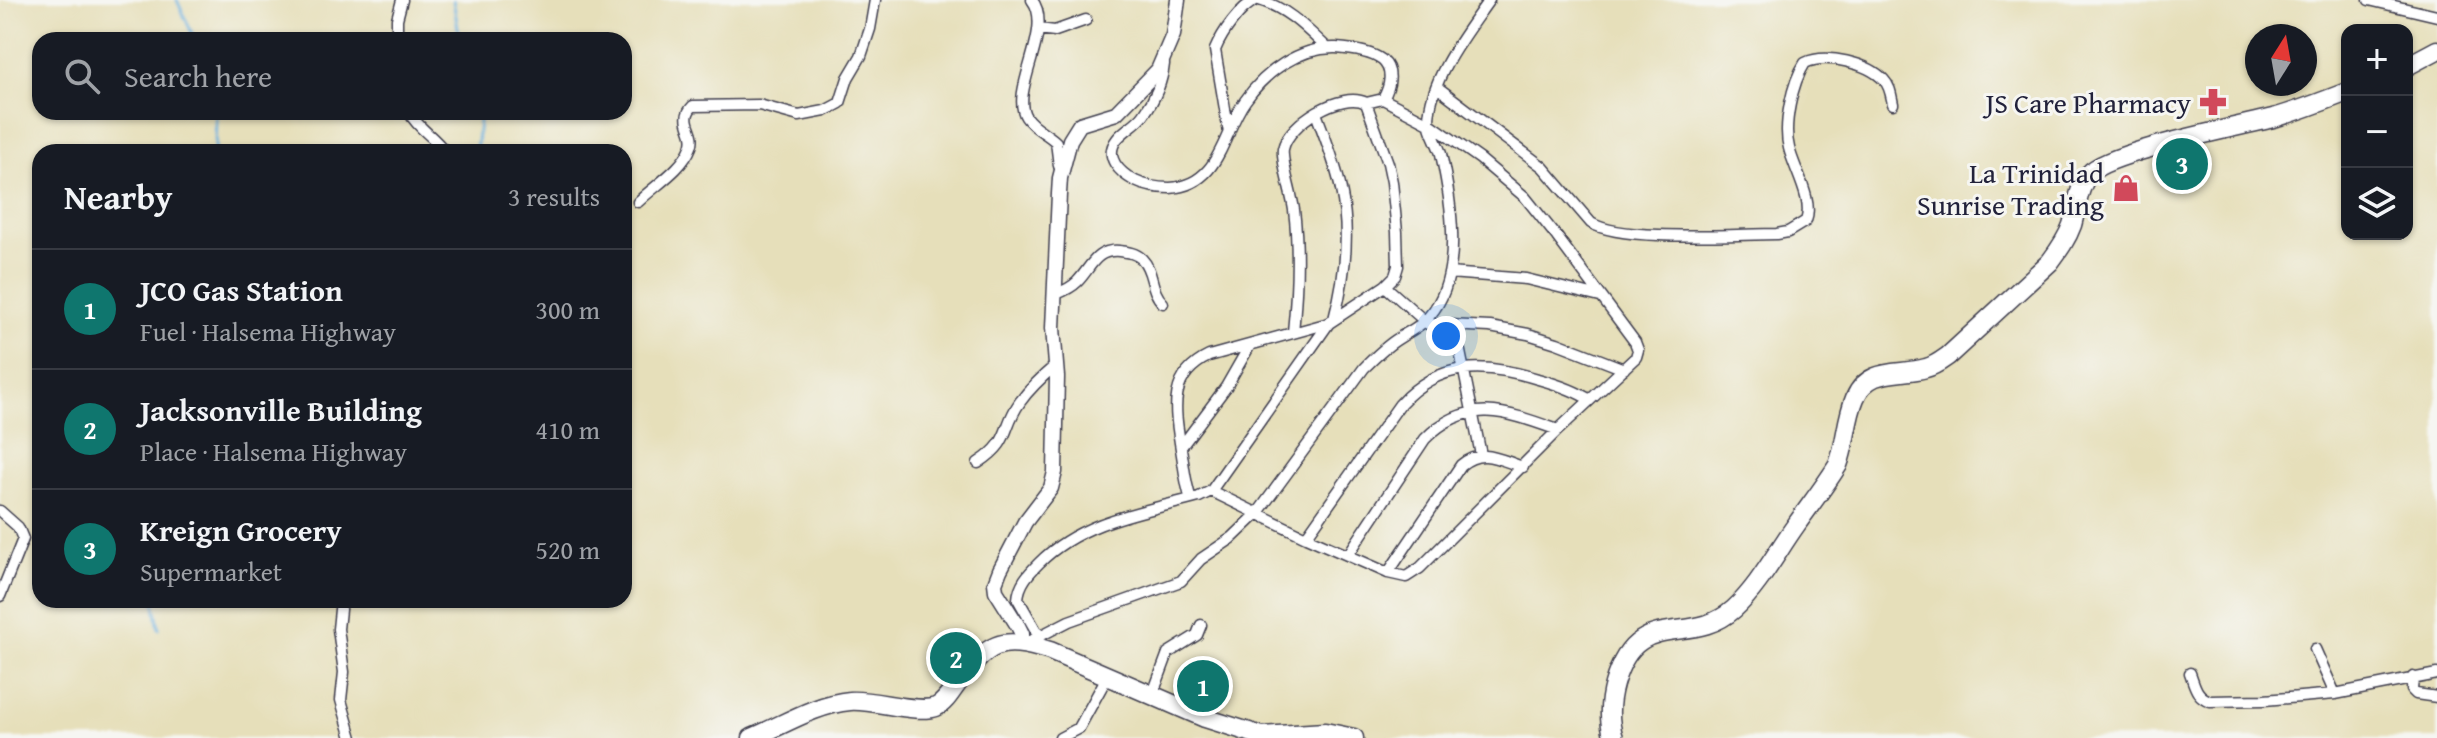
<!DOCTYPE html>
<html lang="en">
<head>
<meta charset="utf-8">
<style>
  body { margin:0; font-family:"Gentium Book Plus",serif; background:#242831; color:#f1f3f6 }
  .controls { position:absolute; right:24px; top:24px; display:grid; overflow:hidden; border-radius:16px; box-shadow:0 2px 6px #0004 }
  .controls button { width:72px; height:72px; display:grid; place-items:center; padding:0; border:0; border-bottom:2px solid #363941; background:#171b24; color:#f1f3f6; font:40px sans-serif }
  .compass { position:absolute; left:2245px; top:24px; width:72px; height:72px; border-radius:50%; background:#171b24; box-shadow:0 2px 6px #0004; rotate:11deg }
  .you { position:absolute; left:1446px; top:336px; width:28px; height:28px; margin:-20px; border:6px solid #fff; border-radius:50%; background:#1a73e8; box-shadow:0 0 0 12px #1a73e833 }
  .badge { display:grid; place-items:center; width:52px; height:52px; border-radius:50%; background:#0f766e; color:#fff; font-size:26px; font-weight:700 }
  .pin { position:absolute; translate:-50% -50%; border:4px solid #fff; box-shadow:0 2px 8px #0006 }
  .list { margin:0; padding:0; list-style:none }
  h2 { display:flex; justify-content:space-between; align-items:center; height:104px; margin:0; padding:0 32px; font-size:34px }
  h2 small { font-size:26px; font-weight:400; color:#9ea1a6 }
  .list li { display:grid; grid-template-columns:52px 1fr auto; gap:24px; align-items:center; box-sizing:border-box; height:120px; padding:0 32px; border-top:2px solid #363941 }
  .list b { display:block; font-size:30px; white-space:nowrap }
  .list p { margin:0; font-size:26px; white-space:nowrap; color:#9ea1a6 }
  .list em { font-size:26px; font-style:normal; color:#9ea1a6 }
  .icon { flex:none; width:44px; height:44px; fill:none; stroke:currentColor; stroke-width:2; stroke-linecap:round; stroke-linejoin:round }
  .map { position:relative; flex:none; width:2437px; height:738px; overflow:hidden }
  .search { position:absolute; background:#171b24; box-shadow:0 2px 6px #0004; left:32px; top:32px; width:600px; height:88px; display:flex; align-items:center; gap:20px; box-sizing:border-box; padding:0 28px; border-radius:24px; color:#9ea1a6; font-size:30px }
  .panel { position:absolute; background:#171b24; box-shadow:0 2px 6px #0004; left:32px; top:144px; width:600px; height:464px; border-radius:24px }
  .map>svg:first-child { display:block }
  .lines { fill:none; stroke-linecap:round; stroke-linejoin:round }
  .stream { stroke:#68b0df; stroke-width:3 }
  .street-casing { stroke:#3f3e4e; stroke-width:13 }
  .secondary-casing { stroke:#3f3e4e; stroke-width:17 }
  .highway-casing { stroke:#3f3e4e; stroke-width:21 }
  .street { stroke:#fff; stroke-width:10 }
  .secondary { stroke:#fff; stroke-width:14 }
  .highway { stroke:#fff; stroke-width:18 }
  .labels { text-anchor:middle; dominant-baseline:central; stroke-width:6; stroke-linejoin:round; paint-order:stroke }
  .poi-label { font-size:28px; fill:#22223b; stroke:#f6f6f2; text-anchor:end }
</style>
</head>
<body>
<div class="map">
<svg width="2437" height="738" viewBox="0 0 2437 738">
  <rect width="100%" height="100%" fill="#f6f6f2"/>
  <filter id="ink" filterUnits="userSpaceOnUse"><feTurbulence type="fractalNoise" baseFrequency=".0125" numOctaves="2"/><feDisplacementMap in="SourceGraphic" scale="16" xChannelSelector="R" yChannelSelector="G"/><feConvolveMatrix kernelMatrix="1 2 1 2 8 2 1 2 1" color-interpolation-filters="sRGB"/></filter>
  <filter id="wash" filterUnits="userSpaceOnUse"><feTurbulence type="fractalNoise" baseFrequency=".006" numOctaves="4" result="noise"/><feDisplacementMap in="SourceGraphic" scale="32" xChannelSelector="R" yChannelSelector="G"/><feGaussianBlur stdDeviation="1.8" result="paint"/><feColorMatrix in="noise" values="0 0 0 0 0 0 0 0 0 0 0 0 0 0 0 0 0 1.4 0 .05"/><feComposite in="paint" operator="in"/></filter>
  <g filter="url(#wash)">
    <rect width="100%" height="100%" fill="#e6dfba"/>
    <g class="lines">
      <path class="stream" d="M177,0L195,40
        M453,0L460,40
        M215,152L216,112
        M476,152L480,112
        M154,600L159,629"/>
    </g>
  </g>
  <g filter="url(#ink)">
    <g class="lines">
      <g class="street-casing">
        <path id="street" d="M1032,0C1055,29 1009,91 1026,117C1033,128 1047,133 1056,142L1059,166
          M1259,0C1287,8 1306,28 1327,48
          M2369,0L2437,16
          M1038,29L1055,31L1086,20
          M397,40V19L402,0
          M1164,64C1162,82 1155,99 1144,114C1137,124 1125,129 1117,139C1103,157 1120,173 1135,181C1147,187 1158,188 1170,188C1221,185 1222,133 1245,101C1265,72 1299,47 1336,48C1350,49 1370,51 1382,60C1394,70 1390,87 1383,99L1366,103
          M1437,87L1543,167L1591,223C1623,242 1735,234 1777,234L1788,232L1806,221C1814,201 1794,169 1789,148C1783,125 1792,83 1805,63C1826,53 1868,63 1884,80C1890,86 1891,95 1893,104
          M409,112C419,130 433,135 445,152
          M1316,113C1325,138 1336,164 1341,190C1350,231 1345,278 1334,319
          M1229,133L1215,50C1222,33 1240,7 1256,0
          M638,202C655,185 682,170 691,147C698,131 678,121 693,106L759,105L799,116L825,111L840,103L848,78L861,56L870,29L875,0
          M1449,273L1526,279L1600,297
          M1385,286L1428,324L1490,327L1528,334L1557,343L1624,369
          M1056,294C1064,291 1071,288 1077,282C1091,268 1095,249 1119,251C1128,252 1136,253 1142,259C1154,271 1150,291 1163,303
          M1455,327L1481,455
          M1181,447L1226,387L1250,345
          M978,463C1012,441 1001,429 1020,402C1030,388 1043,376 1056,365
          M1211,491L1306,537L1388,573L1406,577L1420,568L1558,430L1636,357L1638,350L1635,342L1557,237L1525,197L1480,159L1429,123L1383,99
          M1191,499C1185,483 1184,465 1181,449C1175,411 1167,376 1209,356L1329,323
          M0,511L18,527L23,539L0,596
          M1306,537L1400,404C1440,360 1486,363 1538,379C1556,384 1575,390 1590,400
          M1348,555L1425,439C1467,396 1508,412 1558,430
          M1388,573L1461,465C1482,447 1500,460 1523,467
          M341,600L338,629L344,672L341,700L352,738
          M1039,636L1018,599C1019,584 1028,574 1039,563C1082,520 1143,512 1199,497L1211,491L1329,323L1385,286L1395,276L1398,266L1397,232L1392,182L1388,163L1366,103C1342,90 1288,123 1283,149C1281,162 1292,194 1294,210C1299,250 1297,292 1293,332
          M1034,639L1069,621L1181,581L1201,559L1232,538L1257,514L1364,368C1374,358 1384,348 1396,340C1411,330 1424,325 1434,310C1463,270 1451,200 1441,154C1438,143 1429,131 1429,120C1430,78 1466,33 1489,0
          M2315,649L2335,694
          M2190,673C2195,686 2196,696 2210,701L2264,700L2335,694L2437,674
          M2413,677L2412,690L2416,694L2437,697
          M1152,696L1168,653L1197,635L1201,625
          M1060,738L1079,728L1107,677"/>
      </g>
      <g class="secondary-casing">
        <path id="secondary" d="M1022,644V634L1018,626L996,591L995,583L1000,570L1025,522L1051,488L1055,472L1057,377L1053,328L1059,194L1060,178L1070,140L1080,124L1116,113L1158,70L1173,35L1178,0"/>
      </g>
      <g class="highway-casing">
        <path id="highway" d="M2407,66L2437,50
          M752,738C783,725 816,704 850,701C873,699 918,714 936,707C945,703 951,692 957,684C989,643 998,635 1050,651L1205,718L1262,736L1325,732L1354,738
          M1614,738C1608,720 1609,702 1614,684C1637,604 1689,649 1734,609C1759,586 1776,553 1796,525C1810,505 1825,486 1838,465C1846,444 1846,419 1855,398C1869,366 1899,376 1926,368C1935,366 1941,361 1948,356L2050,262C2059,250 2067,239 2072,225C2077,208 2078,186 2090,173C2108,152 2243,126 2277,117C2301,110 2324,101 2347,92"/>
      </g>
      <use href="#street" class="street"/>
      <use href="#secondary" class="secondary"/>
      <use href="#highway" class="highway"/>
    </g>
  </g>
  <defs>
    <g id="pharmacy-bare" transform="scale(2.16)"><path d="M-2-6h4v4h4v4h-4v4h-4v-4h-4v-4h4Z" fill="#d1495b" stroke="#f6f6f2" stroke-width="2.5" paint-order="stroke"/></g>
    <g id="shop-bare" transform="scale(2.16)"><path d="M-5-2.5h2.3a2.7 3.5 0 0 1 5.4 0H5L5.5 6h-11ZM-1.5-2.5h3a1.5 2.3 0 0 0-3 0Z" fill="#d1495b" stroke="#f6f6f2" stroke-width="2.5" paint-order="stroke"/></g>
  </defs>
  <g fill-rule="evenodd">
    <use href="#pharmacy-bare" x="2213" y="102"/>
    <use href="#shop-bare" x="2126" y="188"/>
  </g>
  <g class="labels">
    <g class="poi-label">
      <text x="2191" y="102">JS Care Pharmacy</text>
      <text x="2104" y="172">La Trinidad<tspan x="2104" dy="32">Sunrise Trading</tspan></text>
    </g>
  </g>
</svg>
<div class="controls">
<button>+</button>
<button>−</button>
<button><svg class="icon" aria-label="layers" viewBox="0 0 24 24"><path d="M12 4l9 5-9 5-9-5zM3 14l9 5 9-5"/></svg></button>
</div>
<svg class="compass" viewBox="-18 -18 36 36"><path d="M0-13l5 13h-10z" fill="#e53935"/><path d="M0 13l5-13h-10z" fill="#9ea1a6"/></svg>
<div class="you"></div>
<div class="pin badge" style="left:1203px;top:686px">1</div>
<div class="pin badge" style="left:956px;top:658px">2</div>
<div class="pin badge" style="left:2182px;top:164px">3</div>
<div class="search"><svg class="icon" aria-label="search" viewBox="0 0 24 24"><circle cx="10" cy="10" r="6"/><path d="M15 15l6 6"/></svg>Search here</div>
<section class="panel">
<h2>Nearby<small>3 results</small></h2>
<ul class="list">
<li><span class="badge">1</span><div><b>JCO Gas Station</b><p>Fuel · Halsema Highway</p></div><em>300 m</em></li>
<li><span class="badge">2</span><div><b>Jacksonville Building</b><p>Place · Halsema Highway</p></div><em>410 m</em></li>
<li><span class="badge">3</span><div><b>Kreign Grocery</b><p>Supermarket</p></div><em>520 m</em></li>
</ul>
</section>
</div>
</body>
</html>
